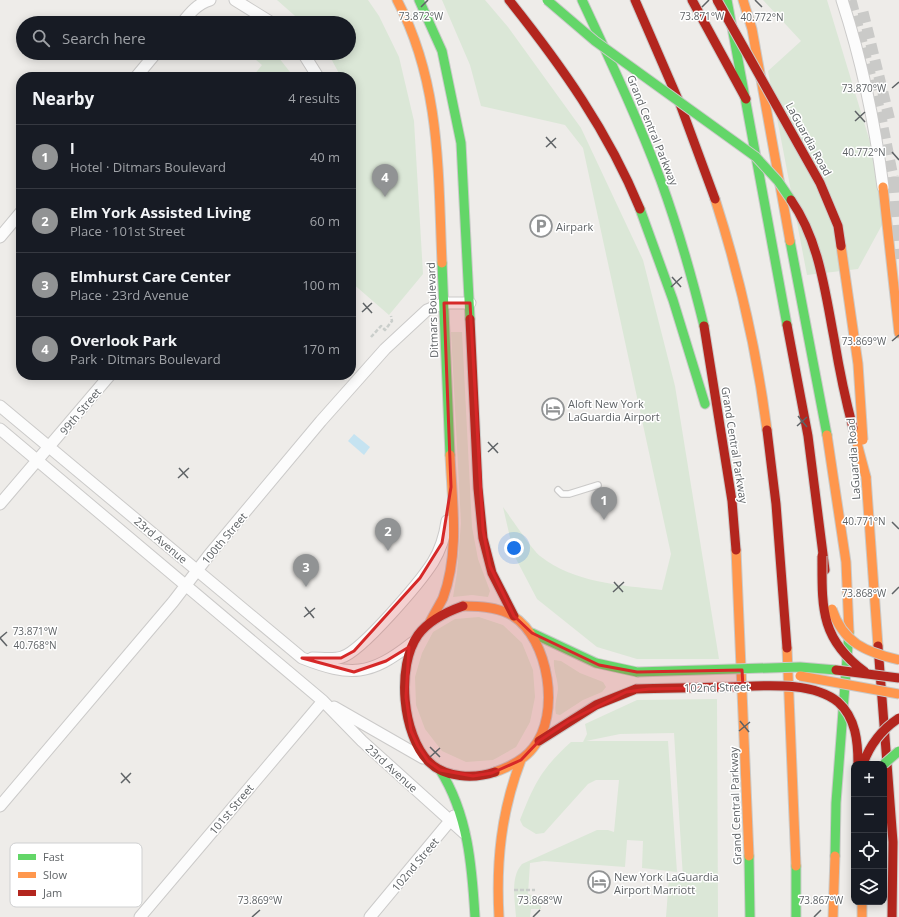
<!DOCTYPE html>
<html lang="en">
<head>
<meta charset="utf-8">
<style>
  body { margin:0; font-family:"Open Sans",sans-serif; background:#242831; color:#f1f3f6 }
  .controls { position:absolute; right:12px; bottom:12px; display:grid; overflow:hidden; border-radius:8px; box-shadow:0 2px 10px #0003 }
  .controls button { width:36px; height:36px; display:grid; place-items:center; padding:0; border:0; border-bottom:1px solid #363941; background:#171b24; color:#f1f3f6; font:20px sans-serif }
  .you { position:absolute; left:514px; top:548px; width:14px; height:14px; margin:-10px; border:3px solid #fff; border-radius:50%; background:#1a73e8; box-shadow:0 0 0 6px #1a73e833 }
  .badge { display:grid; place-items:center; width:26px; height:26px; border-radius:50%; background:#919394; color:#fff; font-size:13px; font-weight:700 }
  .pin { position:absolute; translate:-50% -33px; filter:drop-shadow(0 1px 2px #0008) }
  .pin::after { content:''; position:absolute; top:21px; width:14px; height:12px; background:inherit; clip-path:polygon(0 0,100% 0,50% 100%) }
  .list { margin:0; padding:0; list-style:none }
  h2 { display:flex; justify-content:space-between; align-items:center; height:52px; margin:0; padding:0 16px; font-size:17px }
  h2 small { font-size:13px; font-weight:400; color:#9ea1a6 }
  .list li { display:grid; grid-template-columns:26px 1fr auto; gap:12px; align-items:center; box-sizing:border-box; height:64px; padding:0 16px; border-top:1px solid #363941 }
  .list b { display:block; font-size:15px; white-space:nowrap }
  .list p { margin:0; font-size:13px; white-space:nowrap; color:#9ea1a6 }
  .list em { font-size:13px; font-style:normal; color:#9ea1a6 }
  .icon { flex:none; width:22px; height:22px; fill:none; stroke:currentColor; stroke-width:2; stroke-linecap:round; stroke-linejoin:round }
  .map { position:relative; flex:none; width:899px; height:917px; overflow:hidden }
  .search { position:absolute; background:#171b24; box-shadow:0 2px 10px #0003; left:16px; top:16px; width:340px; height:44px; display:flex; align-items:center; gap:10px; box-sizing:border-box; padding:0 14px; border-radius:22px; color:#9ea1a6; font-size:15px }
  .panel { position:absolute; background:#171b24; box-shadow:0 2px 10px #0003; left:16px; top:72px; width:340px; height:308px; border-radius:16px }
  .map>svg:first-child { display:block }
  .green { fill:#dbe7d7 }
  .water { fill:#c5e3f1 }
  .lines { fill:none; stroke-linecap:round; stroke-linejoin:round }
  .street-tunnel { stroke:#cacac8; stroke-width:11; stroke-dasharray:11 5.5; stroke-linecap:butt }
  .secondary-tunnel { stroke:#cacac8; stroke-width:16; stroke-dasharray:16 8; stroke-linecap:butt }
  .lane-casing { stroke:#cbcac9; stroke-width:8 }
  .street-casing { stroke:#cbcac9; stroke-width:13 }
  .fast-casing { stroke:#cacac9; stroke-width:11 }
  .slow-casing { stroke:#cacac9; stroke-width:11 }
  .jam-casing { stroke:#cacac9; stroke-width:11 }
  .path { stroke:#cacecb; stroke-width:2.5; stroke-dasharray:4 2; stroke-linecap:butt }
  .lane { stroke:#fcfcfc; stroke-width:5.5 }
  .street { stroke:#fcfcfc; stroke-width:11 }
  .fast { stroke:#63d668; stroke-width:9 }
  .slow { stroke:#ff974d; stroke-width:9 }
  .jam { stroke:#b3261e; stroke-width:9 }
  .fast-bridge-casing { stroke:#cacac9; stroke-width:11; stroke-linecap:butt }
  .slow-bridge-casing { stroke:#cacac9; stroke-width:11; stroke-linecap:butt }
  .jam-bridge-casing { stroke:#cacac9; stroke-width:11; stroke-linecap:butt }
  .fast-bridge { stroke:#63d668; stroke-width:9 }
  .slow-bridge { stroke:#ff974d; stroke-width:9 }
  .jam-bridge { stroke:#b3261e; stroke-width:9 }
  .marked { fill:#d62828; fill-opacity:0.2; stroke:#d62828; stroke-width:3; stroke-linejoin:round }
  .ticks { fill:none; stroke:#5f6366; stroke-width:1.5 }
  .labels { text-anchor:middle; dominant-baseline:central; stroke-width:3; stroke-linejoin:round; paint-order:stroke }
  .street-label { font-size:11px; fill:#5f6366; stroke:#fff }
  .poi-label { font-size:11px; fill:#5f6366; stroke:#fff; text-anchor:start }
  .key { fill:#fff; stroke:#cfd0d1; stroke-width:1 }
  .key-label { font-size:11px; fill:#5f6366 }
  .ticks-label { font-size:10px; text-anchor:middle; fill:#5f6366; stroke:#fff; stroke-width:3; stroke-linejoin:round; paint-order:stroke }
</style>
</head>
<body>
<div class="map">
<svg width="899" height="917" viewBox="0 0 899 917">
  <rect width="100%" height="100%" fill="#eeece9"/>
  <path class="green" d="M277,0H368L379,16L399,57L414,121L423,274L389,315L351,282V77H341L328,53H349V23H303Z
    M442,0H485L508,27L581,128L643,260L675,386L719,659H637L597,647L537,599L514,555L503,507C512,519 530,547 540,556C574,583 620,585 662,590L671,554L583,148L565,125L481,106L470,65Z
    M763,0H827L873,152L883,223L858,269L807,275L768,71L801,41Z
    M248,53H275L294,77H257L254,75L262,65Z
    M451,332H462L472,527L478,559L490,591L488,597L472,595L453,597L457,573L461,523Z
    M479,617L503,625L522,643L533,670L535,697L530,722L516,747L493,760L466,762L442,751L425,729L416,705L415,677L422,653L433,632L455,619Z
    M554,660L561,661L580,673L603,682L606,687L602,692L583,700L560,715L556,714C554,706 557,698 558,689C558,679 553,670 554,660Z
    M717,699L718,917H666L669,878H683L674,733L620,734L586,741H668L677,872L642,868L643,841L627,840L625,867L544,861L530,863L528,894L541,899V909H531L530,917H516C515,900 510,877 522,864L597,830H608L614,832L619,780H596L588,784L544,833L536,834L523,826L520,820C534,784 542,768 571,742H583L587,734L585,724L637,700Z"/>
  <path class="water" d="M354,434L370,447L364,455L348,441Z"/>
  <g class="lines">
    <path class="street-tunnel" d="M851,0L880,112L893,177
      M863,12L890,121"/>
    <path class="secondary-tunnel" d="M893,177L899,259"/>
    <g class="lane-casing">
      <path id="lane" d="M558,490L562,494H569L598,485"/>
    </g>
    <g class="street-casing">
      <path id="street" d="M235,0L272,23
        M842,0C862,61 875,124 883,187
        M182,23C190,13 197,4 210,0
        M303,53L318,77
        M136,77L156,53
        M0,237L21,212
        M0,406L302,658C351,677 370,676 412,643
        M0,429L323,701L362,741L464,833
        M0,504L110,375
        M312,658C321,658 334,660 342,657C362,651 421,581 433,562C441,549 445,535 447,521
        M334,707L423,758
        M0,806L173,602L209,555L321,421L385,349L427,310L444,303H470
        M140,917L323,701
        M370,917L454,816"/>
    </g>
    <g class="fast-casing">
      <path id="fast" d="M419,0L442,51L461,143L470,319
        M582,0C610,60 638,119 661,181C678,228 692,277 704,326
        M727,0L787,325
        M640,209L673,300L705,404
        M790,241L827,435
        M442,263L450,455
        M532,633L596,663L637,672
        M440,770C468,814 472,866 475,917
        M749,856L750,917
        M835,856L836,803L849,632
        M796,866V917"/>
    </g>
    <g class="slow-casing">
      <path id="slow" d="M397,0C441,83 438,172 442,263
        M743,0L752,29L790,241
        M883,187L899,333
        M715,199C739,274 757,352 767,430
        M827,435L846,562L849,632
        M866,477L878,646
        M736,550L749,856
        M463,606C480,606 499,607 513,616C549,639 561,715 533,748C524,760 509,767 495,772
        M430,622C434,614 439,606 443,598C460,552 452,502 450,455
        M787,648L796,866
        M862,902V917
        M499,917C496,862 501,812 521,760
        M833,917L835,856"/>
    </g>
    <g class="jam-casing">
      <path id="jam" d="M509,0C561,65 608,131 640,209
        M635,0L680,104L715,199
        M692,0L746,99
        M470,319L478,488L483,538L492,573L514,616
        M787,325L808,436L825,570
        M704,326L732,501L736,550
        M767,430L776,504L787,648
        M463,606C446,612 429,620 418,635C396,666 402,735 429,762C445,778 474,779 495,772
        M878,646L893,842L892,917
        M539,741L596,705L636,689"/>
    </g>
    <path class="path" d="M371,337L381,326L385,330L392,321L391,316
      M514,890H535"/>
    <use href="#lane" class="lane"/>
    <use href="#street" class="street"/>
    <use href="#fast" class="fast"/>
    <use href="#slow" class="slow"/>
    <use href="#jam" class="jam"/>
    <g class="fast-bridge-casing">
      <path id="fast-bridge" d="M547,0L595,41L756,157L778,181L791,200
        M637,672L800,667L836,670
        M884,764L899,751"/>
    </g>
    <g class="slow-bridge-casing">
      <path id="slow-bridge" d="M841,246L858,364L863,440
        M853,428L866,477
        M832,609C843,643 866,652 899,660
        M800,676L899,694"/>
    </g>
    <g class="jam-bridge-casing">
      <path id="jam-bridge" d="M717,0L820,183L838,226L841,246
        M791,200C819,240 825,291 834,338C839,368 845,398 853,428
        M822,556C822,608 820,639 865,672
        M836,670L899,678
        M636,689C665,688 693,688 722,687C756,687 810,679 838,702C856,718 858,742 858,764
        M863,764C870,744 881,730 899,718"/>
    </g>
    <use href="#fast-bridge" class="fast-bridge"/>
    <use href="#slow-bridge" class="slow-bridge"/>
    <use href="#jam-bridge" class="jam-bridge"/>
  </g>
  <path class="marked" d="M444,303H470L483,530L490,566L514,616L532,633L599,665L637,672L742,670L743,687L649,689L626,692L569,721L539,741L521,760L492,773L473,776L440,770L428,761L418,746L411,731L406,697L409,647L386,661L354,672L302,658H341L354,651L420,578L442,543L451,487Z"/>
  <path class="ticks" d="M755,0L762,7M421,7L428,0M702,7L709,0M892,88L899,82M855,111L865,122M855,121L865,112M546,137L556,148M546,147L556,138M892,152L899,160M672,277L681,287M671,287L682,277M363,303L372,313M362,312L372,303M892,341L899,335M798,416L807,427M797,426L807,417M488,442L498,453M488,452L498,443M179,468L188,478M178,478L189,468M892,522L899,529M614,582L623,592M613,592L624,582M892,594L899,587M305,607L314,618M304,617L315,608M0,638L7,632M0,638L7,646M740,721L749,732M739,731L750,722M430,747L440,757M430,757L440,748M121,773L130,783M121,783L131,773M252,917L260,910M533,917L540,910M814,917L821,910"/>
  <defs>
    <g id="parking-ring" transform="scale(1.15)"><circle r="9.5" fill="#fff" stroke="#919394" stroke-width="1.5"/><path d="M-3.5-5.5H1a3.5 3.5 0 0 1 0 7H-1V5.5H-3.5ZM-1-3.4V-.6H.8a1.4 1.4 0 0 0 0-2.8Z" fill="#919394"/></g>
    <g id="hotel-ring" transform="scale(1.15)"><circle r="9.5" fill="#fff" stroke="#919394" stroke-width="1.5"/><path d="M-6-4.5h1.5V1H6V5H4.5V3h-9V5H-6ZM-4 0a1.8 1.8 0 1 1 3.6 0ZM.5 0V-2.5h3Q6-2.5 6 0Z" fill="#919394"/></g>
  </defs>
  <g fill-rule="evenodd">
    <use href="#parking-ring" x="541" y="226"/>
    <use href="#hotel-ring" x="553" y="409"/>
    <use href="#hotel-ring" x="599" y="882"/>
  </g>
  <g class="labels">
    <g class="street-label">
      <text transform="translate(653 130) rotate(68)">Grand Central Parkway</text>
      <text transform="translate(809 139) rotate(61)">LaGuardia Road</text>
      <text transform="translate(432 310) rotate(-92)">Ditmars Boulevard</text>
      <text transform="translate(80 411) rotate(-50)">99th Street</text>
      <text transform="translate(735 445) rotate(81)">Grand Central Parkway</text>
      <text transform="translate(853 459) rotate(-94)">LaGuardia Road</text>
      <text transform="translate(224 538) rotate(-50)">100th Street</text>
      <text transform="translate(161 540) rotate(40)">23rd Avenue</text>
      <text transform="translate(717 687) rotate(-1)">102nd Street</text>
      <text transform="translate(392 768) rotate(42)">23rd Avenue</text>
      <text transform="translate(735 806) rotate(-92)">Grand Central Parkway</text>
      <text transform="translate(231 809) rotate(-50)">101st Street</text>
      <text transform="translate(415 864) rotate(-50)">102nd Street</text>
    </g>
    <g class="poi-label">
      <text x="556" y="226">Airpark</text>
      <text x="568" y="403">Aloft New York<tspan x="568" dy="13">LaGuardia Airport</tspan></text>
      <text x="614" y="876">New York LaGuardia<tspan x="614" dy="13">Airport Marriott</tspan></text>
    </g>
  </g>
  <rect x="10" y="843" width="132" height="64" rx="6" class="key"/>
  <rect x="18" y="854" width="18" height="6" fill="#63d668"/>
  <rect x="18" y="872" width="18" height="6" fill="#ff974d"/>
  <rect x="18" y="890" width="18" height="6" fill="#b3261e"/>
  <g class="key-label">
    <text x="43" y="861">Fast</text>
    <text x="43" y="879">Slow</text>
    <text x="43" y="897">Jam</text>
  </g>
  <g class="ticks-label">
    <text x="421" y="20">73.872°W</text>
    <text x="702" y="20">73.871°W</text>
    <text x="762" y="21">40.772°N</text>
    <text x="864" y="92">73.870°W</text>
    <text x="864" y="156">40.772°N</text>
    <text x="864" y="345">73.869°W</text>
    <text x="864" y="525">40.771°N</text>
    <text x="864" y="597">73.868°W</text>
    <text x="35" y="635">73.871°W</text>
    <text x="35" y="649">40.768°N</text>
    <text x="260" y="904">73.869°W</text>
    <text x="540" y="904">73.868°W</text>
    <text x="821" y="904">73.867°W</text>
  </g>
</svg>
<div class="controls">
<button>+</button>
<button>−</button>
<button><svg class="icon" aria-label="locate" viewBox="0 0 24 24"><circle cx="12" cy="12" r="6"/><path d="M12 2v4M12 18v4M2 12h4M18 12h4"/></svg></button>
<button><svg class="icon" aria-label="layers" viewBox="0 0 24 24"><path d="M12 4l9 5-9 5-9-5zM3 14l9 5 9-5"/></svg></button>
</div>
<div class="you"></div>
<div class="pin badge" style="left:604px;top:520px">1</div>
<div class="pin badge" style="left:388px;top:551px">2</div>
<div class="pin badge" style="left:306px;top:587px">3</div>
<div class="pin badge" style="left:385px;top:197px">4</div>
<div class="search"><svg class="icon" aria-label="search" viewBox="0 0 24 24"><circle cx="10" cy="10" r="6"/><path d="M15 15l6 6"/></svg>Search here</div>
<section class="panel">
<h2>Nearby<small>4 results</small></h2>
<ul class="list">
<li><span class="badge">1</span><div><b>l</b><p>Hotel · Ditmars Boulevard</p></div><em>40 m</em></li>
<li><span class="badge">2</span><div><b>Elm York Assisted Living</b><p>Place · 101st Street</p></div><em>60 m</em></li>
<li><span class="badge">3</span><div><b>Elmhurst Care Center</b><p>Place · 23rd Avenue</p></div><em>100 m</em></li>
<li><span class="badge">4</span><div><b>Overlook Park</b><p>Park · Ditmars Boulevard</p></div><em>170 m</em></li>
</ul>
</section>
</div>
</body>
</html>
